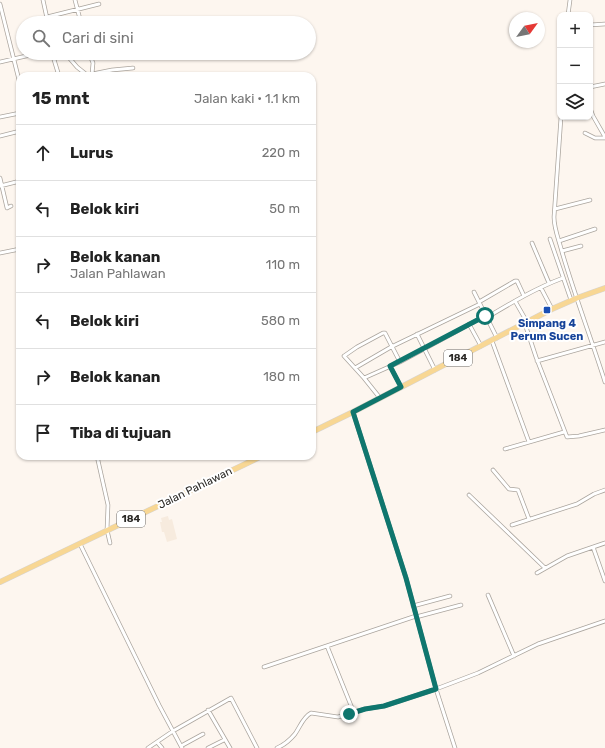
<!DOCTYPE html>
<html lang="id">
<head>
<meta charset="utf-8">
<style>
  body { margin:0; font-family:Rubik,sans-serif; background:#f6f6f6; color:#222 }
  .controls { position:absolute; right:12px; top:12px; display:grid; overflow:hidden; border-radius:8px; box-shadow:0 1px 3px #0004 }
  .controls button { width:36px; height:36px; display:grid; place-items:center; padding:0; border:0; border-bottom:1px solid #e0e0e0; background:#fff; color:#222; font:20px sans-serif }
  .compass { position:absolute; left:509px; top:12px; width:36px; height:36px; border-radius:50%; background:#fff; box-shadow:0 1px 3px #0004; rotate:57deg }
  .stop { position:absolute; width:12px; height:12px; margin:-9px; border:3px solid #0f766e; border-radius:50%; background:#fff }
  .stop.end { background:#0f766e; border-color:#fff; box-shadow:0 1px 4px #0008 }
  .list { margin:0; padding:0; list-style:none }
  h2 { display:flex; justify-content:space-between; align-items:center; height:52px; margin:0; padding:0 16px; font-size:17px }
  h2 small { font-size:13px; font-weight:400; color:#767676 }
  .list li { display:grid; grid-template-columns:26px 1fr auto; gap:12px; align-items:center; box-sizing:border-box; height:56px; padding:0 16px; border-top:1px solid #e0e0e0 }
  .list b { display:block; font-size:15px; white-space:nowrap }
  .list p { margin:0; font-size:13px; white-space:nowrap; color:#767676 }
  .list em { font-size:13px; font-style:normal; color:#767676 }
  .icon { flex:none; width:22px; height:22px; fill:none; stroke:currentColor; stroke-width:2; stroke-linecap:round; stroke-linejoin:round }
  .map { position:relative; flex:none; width:605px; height:748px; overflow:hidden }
  .search { position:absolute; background:#fff; box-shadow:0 1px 3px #0004; left:16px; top:16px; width:300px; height:44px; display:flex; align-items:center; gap:10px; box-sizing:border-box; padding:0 14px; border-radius:22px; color:#767676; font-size:15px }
  .panel { position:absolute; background:#fff; box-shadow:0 1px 3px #0004; left:16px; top:72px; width:300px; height:388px; border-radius:12px }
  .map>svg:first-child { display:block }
  .built { fill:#f7ebde }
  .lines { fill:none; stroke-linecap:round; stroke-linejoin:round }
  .street-casing { stroke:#aba59e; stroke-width:4.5 }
  .primary-casing { stroke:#d5d4d4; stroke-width:6 }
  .street { stroke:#fff; stroke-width:3 }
  .primary { stroke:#f8d794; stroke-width:5 }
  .route { stroke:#0f766e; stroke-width:5 }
  .transit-dot { fill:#1a4fb4; stroke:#fff; stroke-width:1.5 }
  .labels { text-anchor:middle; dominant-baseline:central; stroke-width:4; stroke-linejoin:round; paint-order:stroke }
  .shield { fill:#fff; stroke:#6b6967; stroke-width:1 }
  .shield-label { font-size:10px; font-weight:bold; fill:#2b2926 }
  .transit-label { font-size:11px; font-weight:bold; fill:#164399; stroke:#fff }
  .street-label { font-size:11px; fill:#2b2926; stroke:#fff }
</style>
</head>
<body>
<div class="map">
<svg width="605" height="748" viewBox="0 0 605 748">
  <rect width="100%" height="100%" fill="#fdf6ef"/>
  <path class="built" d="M168,516L169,520L172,519L177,539L167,542L164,532H162L160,522H162L161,518Z"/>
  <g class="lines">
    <g class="street-casing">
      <path id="street" d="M43,0L48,23
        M75,0L81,23
        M0,4L20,84
        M568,15L570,0
        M47,17L99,4
        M89,23L101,19
        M590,25L605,24
        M52,53L59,76
        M65,53L77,67L87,75L112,70L133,68
        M89,53L93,63L92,74
        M0,62L39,53
        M590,87L605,84
        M590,108L593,116L605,137
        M0,117L20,113
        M561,117L554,217C554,229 559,240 562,252C575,296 591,338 605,382
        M585,133L595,138H605
        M0,136L20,131
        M0,178L7,208L11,206
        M0,186L20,181
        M555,209L590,200
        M550,239L571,300
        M559,241L595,229
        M532,243L549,283
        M562,251L581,246
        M0,253L20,249
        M541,288L552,309
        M474,292L497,338
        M515,301L527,322
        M479,302L515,281H517L524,296
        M486,318C511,303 536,288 563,278
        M469,324L481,346
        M525,324L536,357L567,437L579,436L605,430
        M417,334L435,370
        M492,341L529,442
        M537,361L605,342
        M390,366L401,387
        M355,368L391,347L480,304
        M364,378L344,356L357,347L383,333H385L400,362
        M380,398L364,378L400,362L485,316
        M353,412L406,578L436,689L455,748
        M505,449L564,432
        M97,456L108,505L107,530L110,543
        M493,470L509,489L518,490L529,519
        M469,495L545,568
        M512,525L577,504L594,494L605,490
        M80,544L159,705L182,748
        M593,547L605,581
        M537,573L567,556L605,543
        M488,595L514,656
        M413,606L450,596
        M416,617L461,605
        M327,646L354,713
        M264,667L416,616
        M208,710L230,748
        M157,742L162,748
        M181,746L203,734
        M148,748L173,731L231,698L257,748
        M208,748L224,740
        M277,748C284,745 290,740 295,734C300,727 303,717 311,713L338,717L365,709L384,706L436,689L478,673L538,644L605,621"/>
    </g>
    <g class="primary-casing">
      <path id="primary" d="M312,432L353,412L552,309L577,298L605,288
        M0,582L262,456"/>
    </g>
    <use href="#street" class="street"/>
    <use href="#primary" class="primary"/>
  </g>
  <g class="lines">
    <path class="route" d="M349,714L365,709L384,706L436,689L406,578L353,412L401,387L390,366L485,316"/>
  </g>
  <rect class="transit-dot" x="543" y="306" width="8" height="8" rx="2"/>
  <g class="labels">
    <g class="shield">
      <rect x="444" y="350" width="28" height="16" rx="3"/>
      <rect x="117" y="511" width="28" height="16" rx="3"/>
    </g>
    <g class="shield-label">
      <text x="458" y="358">184</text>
      <text x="131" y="519">184</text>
    </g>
    <g class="transit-label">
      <text x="547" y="323">Simpang 4<tspan x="547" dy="13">Perum Sucen</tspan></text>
    </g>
    <g class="street-label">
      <text transform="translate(195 488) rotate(-26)">Jalan Pahlawan</text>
    </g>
  </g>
</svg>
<div class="controls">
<button>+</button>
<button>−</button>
<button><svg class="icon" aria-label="layers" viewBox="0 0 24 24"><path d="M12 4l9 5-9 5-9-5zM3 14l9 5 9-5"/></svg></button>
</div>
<svg class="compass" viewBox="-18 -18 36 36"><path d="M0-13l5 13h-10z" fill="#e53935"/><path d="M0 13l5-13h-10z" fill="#767676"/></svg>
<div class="stop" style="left:485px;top:316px"></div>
<div class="stop end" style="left:349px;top:714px"></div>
<div class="search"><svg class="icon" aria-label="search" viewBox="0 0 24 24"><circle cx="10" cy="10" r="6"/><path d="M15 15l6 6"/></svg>Cari di sini</div>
<section class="panel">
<h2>15 mnt<small>Jalan kaki · 1.1 km</small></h2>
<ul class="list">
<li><svg class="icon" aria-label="ahead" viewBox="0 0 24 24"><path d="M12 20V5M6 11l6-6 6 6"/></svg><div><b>Lurus</b></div><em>220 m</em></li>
<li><svg class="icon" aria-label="left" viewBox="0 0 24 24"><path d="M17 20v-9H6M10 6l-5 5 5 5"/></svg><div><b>Belok kiri</b></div><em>50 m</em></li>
<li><svg class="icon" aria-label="right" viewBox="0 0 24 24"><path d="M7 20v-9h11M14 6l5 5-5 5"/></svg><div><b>Belok kanan</b><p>Jalan Pahlawan</p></div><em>110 m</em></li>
<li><svg class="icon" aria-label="left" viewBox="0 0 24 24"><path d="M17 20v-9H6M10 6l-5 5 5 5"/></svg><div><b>Belok kiri</b></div><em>580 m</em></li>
<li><svg class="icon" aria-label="right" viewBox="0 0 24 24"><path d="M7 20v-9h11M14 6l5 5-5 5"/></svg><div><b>Belok kanan</b></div><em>180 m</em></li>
<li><svg class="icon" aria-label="arrive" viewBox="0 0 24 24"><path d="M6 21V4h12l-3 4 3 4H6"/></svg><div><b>Tiba di tujuan</b></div></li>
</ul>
</section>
</div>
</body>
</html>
